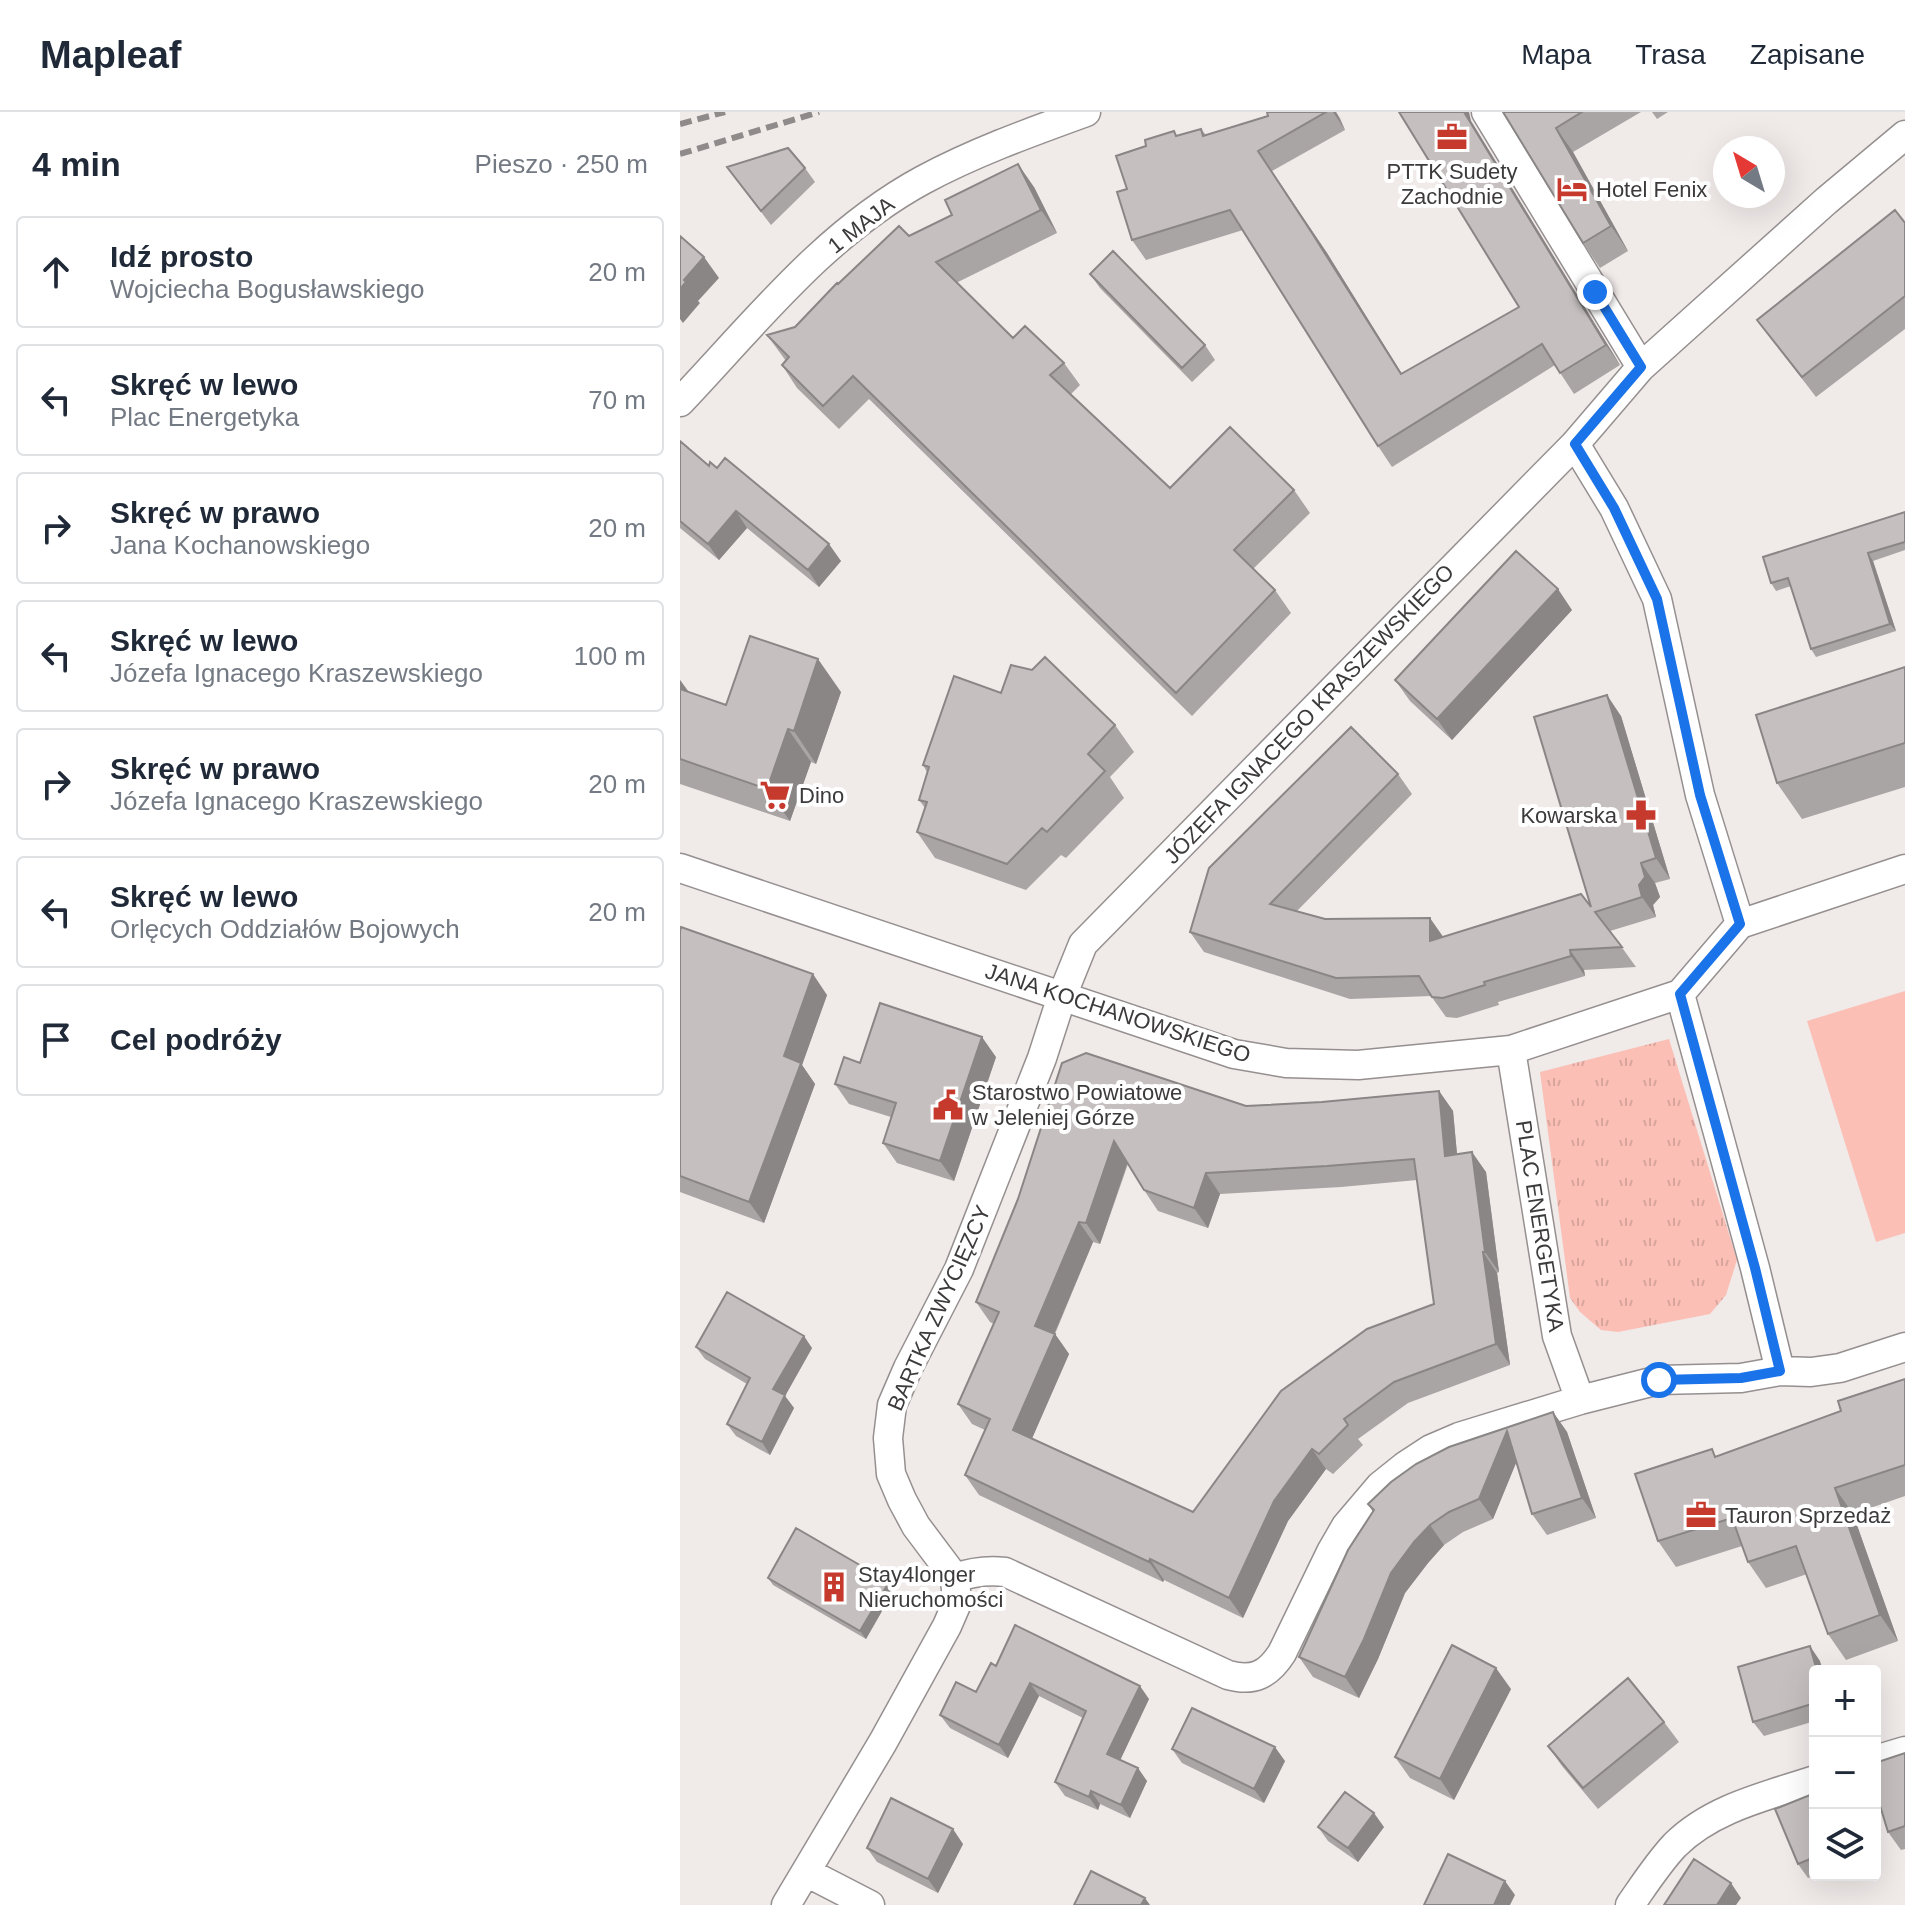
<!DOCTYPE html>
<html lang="pl">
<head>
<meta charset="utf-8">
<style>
  body { margin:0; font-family:Arial,sans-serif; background:#f6f6f7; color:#1f2937 }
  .controls { position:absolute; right:24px; bottom:24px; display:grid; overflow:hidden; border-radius:8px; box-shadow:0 8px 32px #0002 }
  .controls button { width:72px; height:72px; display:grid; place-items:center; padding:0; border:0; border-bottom:2px solid #e0e1e3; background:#fff; color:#1f2937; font:40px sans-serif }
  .compass { position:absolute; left:1033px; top:24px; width:72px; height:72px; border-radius:50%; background:#fff; box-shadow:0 8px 32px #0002; rotate:322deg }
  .stop { position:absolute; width:24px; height:24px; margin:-18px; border:6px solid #1a73e8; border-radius:50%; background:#fff }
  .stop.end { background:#1a73e8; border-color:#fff; box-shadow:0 2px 8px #0008 }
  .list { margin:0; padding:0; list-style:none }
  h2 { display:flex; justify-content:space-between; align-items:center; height:104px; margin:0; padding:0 32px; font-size:34px }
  h2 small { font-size:26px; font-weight:400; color:#747a83 }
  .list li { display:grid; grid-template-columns:52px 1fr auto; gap:24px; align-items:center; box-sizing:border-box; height:112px; margin:0 16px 16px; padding:0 16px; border:2px solid #e0e1e3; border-radius:8px }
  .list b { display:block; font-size:30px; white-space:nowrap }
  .list p { margin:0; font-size:26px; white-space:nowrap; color:#747a83 }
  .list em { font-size:26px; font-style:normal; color:#747a83 }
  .icon { flex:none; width:44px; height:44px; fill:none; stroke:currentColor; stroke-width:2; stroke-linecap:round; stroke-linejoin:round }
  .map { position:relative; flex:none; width:1225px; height:1793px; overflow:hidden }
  header { display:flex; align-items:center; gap:48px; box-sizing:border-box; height:112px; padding:0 40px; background:#fff; border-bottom:2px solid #e0e1e3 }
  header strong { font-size:38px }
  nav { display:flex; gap:44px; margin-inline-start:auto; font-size:28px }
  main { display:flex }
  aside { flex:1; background:#fff }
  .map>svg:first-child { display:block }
  .grass { fill:url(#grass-tufts) }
  .garden { fill:#fbbfb6 }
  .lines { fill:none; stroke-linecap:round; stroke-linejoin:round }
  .minor-casing { stroke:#95908f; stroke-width:31 }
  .minor { stroke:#fff; stroke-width:28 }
  .rail { stroke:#8f8b8a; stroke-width:6; stroke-dasharray:12 6; stroke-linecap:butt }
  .wall { fill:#a9a5a4; fill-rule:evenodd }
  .shaded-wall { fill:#8a8686 }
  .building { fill:#c5c0bf; stroke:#8a8686; stroke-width:2; fill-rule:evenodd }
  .route { stroke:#1a73e8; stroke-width:10 }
  .labels { text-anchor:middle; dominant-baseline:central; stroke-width:8; stroke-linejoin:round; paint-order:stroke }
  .poi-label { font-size:22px; fill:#3c3a3a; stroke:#fff; text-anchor:start }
  .street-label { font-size:22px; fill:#3c3a3a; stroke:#fff }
</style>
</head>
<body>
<header>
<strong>Mapleaf</strong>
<nav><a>Mapa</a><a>Trasa</a><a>Zapisane</a></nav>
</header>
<main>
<aside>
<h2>4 min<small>Pieszo · 250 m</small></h2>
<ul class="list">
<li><svg class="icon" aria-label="ahead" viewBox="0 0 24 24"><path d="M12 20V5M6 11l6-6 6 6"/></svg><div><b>Idź prosto</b><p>Wojciecha Bogusławskiego</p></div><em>20 m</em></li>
<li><svg class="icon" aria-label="left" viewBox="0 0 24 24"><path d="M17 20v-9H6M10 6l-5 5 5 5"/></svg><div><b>Skręć w lewo</b><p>Plac Energetyka</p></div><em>70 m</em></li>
<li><svg class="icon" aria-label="right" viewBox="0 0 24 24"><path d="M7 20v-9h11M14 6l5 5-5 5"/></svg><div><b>Skręć w prawo</b><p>Jana Kochanowskiego</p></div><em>20 m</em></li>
<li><svg class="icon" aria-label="left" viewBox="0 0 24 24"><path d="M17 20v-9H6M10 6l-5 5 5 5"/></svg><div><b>Skręć w lewo</b><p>Józefa Ignacego Kraszewskiego</p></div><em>100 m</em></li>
<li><svg class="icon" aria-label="right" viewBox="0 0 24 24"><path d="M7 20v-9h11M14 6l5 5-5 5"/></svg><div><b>Skręć w prawo</b><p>Józefa Ignacego Kraszewskiego</p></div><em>20 m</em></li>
<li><svg class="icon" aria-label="left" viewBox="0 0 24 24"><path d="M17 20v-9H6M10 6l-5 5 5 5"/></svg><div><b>Skręć w lewo</b><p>Orlęcych Oddziałów Bojowych</p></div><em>20 m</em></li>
<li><svg class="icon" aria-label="arrive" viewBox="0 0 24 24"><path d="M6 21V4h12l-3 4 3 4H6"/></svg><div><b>Cel podróży</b></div></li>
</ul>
</aside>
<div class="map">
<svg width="1225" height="1793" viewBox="0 0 1225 1793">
  <defs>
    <pattern id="grass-tufts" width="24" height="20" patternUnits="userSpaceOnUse" patternTransform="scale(2)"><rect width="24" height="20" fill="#fbbfb6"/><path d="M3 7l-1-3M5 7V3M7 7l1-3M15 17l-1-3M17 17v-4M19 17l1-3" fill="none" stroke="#d8a59d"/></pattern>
  </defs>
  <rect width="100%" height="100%" fill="#f0eae9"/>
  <path class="grass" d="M989,927L1057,1148L1046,1183L1030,1202L938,1220L921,1218L900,1200L890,1186L860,960Z"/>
  <path class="garden" d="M1225,879V1121L1196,1130L1127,909Z"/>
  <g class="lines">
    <g class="minor-casing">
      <path id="minor" d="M806,0L961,255
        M0,290C75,211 145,121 243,68C295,40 351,20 406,0
        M895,332L934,396L977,487L1020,683L1060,812
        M0,756L554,942L606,951L678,953L831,938L1000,882L1060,812L1225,757
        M1000,882L1075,1156L1100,1259
        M831,938L877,1224L900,1288
        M275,1466C292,1460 307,1458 325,1460L548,1563C573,1570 588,1563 602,1541L651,1440L666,1414L700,1374L725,1354L751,1337L779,1325L900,1288L979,1268L1061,1266L1100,1259L1131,1260L1160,1256L1225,1235
        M1195,1648L1225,1639
        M126,1760L190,1793
        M106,1793L203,1630L267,1514L277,1491L275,1466L236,1414L222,1388L211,1362L208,1326L212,1293L228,1256L279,1157L362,946L382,884L403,832L895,332L961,255L1146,89L1225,23
        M950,1793C964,1773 978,1751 995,1733C1032,1696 1087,1684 1135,1668"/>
    </g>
    <use href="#minor" class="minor"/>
    <path class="rail" d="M0,12L45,0
      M0,42L139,0"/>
  </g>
  <path class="wall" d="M587,0H656L660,6L665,18L592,59L647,141L722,262L839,195L789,1L791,9L940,253L894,282L875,253L712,355L698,334L563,118L466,148L452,128L447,77L466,34L494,19L497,24L521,17L526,23L588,4Z
    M823,0H961L893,40L948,139L920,156L903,131Z
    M972,0H988L977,7Z
    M47,55L125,56L135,70L91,113Z
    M354,75L377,121L276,171L333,226L384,251L400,273L391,282L490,376L614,378L630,401L573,457L595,478L611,501L512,604L189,287L159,317L117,276L102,253L106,249L87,223L115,215L158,172L229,124L272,103Z
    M1225,111V217L1136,285L1077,208Z
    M410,162L525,233L535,248L512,270L420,176Z
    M0,329L29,354L37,356L161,449L139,475L67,416L39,448L0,416Z
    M1225,400V438L1193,449L1216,519L1136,545L1131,537L1111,474L1096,479L1091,471Z
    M892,498L772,628L730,589L715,568Z
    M1225,555V675L1122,707L1097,671Z
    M0,568L9,580L46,593L161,580L136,652L131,650L110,709L0,672Z
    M941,604L990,767L975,771L980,785L973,793L976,805L930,819L956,855L904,858L905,864L818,890L819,893L777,906L766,905L751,884L670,887L524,840L510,820L718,662L732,682L617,799L645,807L763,825L911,795Z
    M435,613L454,640L430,665L444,686L386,746L381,743L346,778L255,746L237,720L245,696L239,688L247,660L243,653Z
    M0,819L147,883L122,953L135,972L84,1111L0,1080Z
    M316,945L274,1069L217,1051L203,1031L211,1005L169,992L155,972L180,951Z
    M759,979L773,999L777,1042L806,1060L819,1160L817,1161L830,1253L728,1291L678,1327L683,1333L653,1362L646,1357L608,1409L563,1506L484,1468L483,1470L299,1383L285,1363L305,1318L292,1312L278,1292L314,1212L310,1210L296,1190L338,1087L566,994L642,990ZM448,1052L464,1078L478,1099L528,1116L540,1082L661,1075L737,1068L754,1192L513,1400L352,1326L389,1242L375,1222L413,1130L420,1132Z
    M16,1235L132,1236L105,1284L114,1296L90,1343L56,1324L47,1312L67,1272L25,1247Z
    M1225,1267V1384L1173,1402L1218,1529L1166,1548L1148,1522L1127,1462L1086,1476L1068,1450L1062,1434L996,1455L978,1429L1037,1344L1161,1299Z
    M873,1300L887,1320L916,1406L867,1423L852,1402L836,1350L813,1407L783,1420L764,1433L748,1451L725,1481L698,1547L679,1586L633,1565L619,1545L693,1400L688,1392Z
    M88,1466L214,1478L186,1527L93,1473Z
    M1140,1549L1135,1559V1609L1084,1624L1073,1610Z
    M316,1554L469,1587L440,1648L467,1669L450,1706L420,1692L418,1698L385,1684L375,1670L403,1606L359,1584L328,1646L270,1616L260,1603L296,1580Z
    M831,1577L774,1688L730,1666L715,1645Z
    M984,1610L999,1630L918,1697L882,1654L868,1634Z
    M492,1637L605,1649L584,1691L502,1651Z
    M1225,1641V1737L1221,1738L1208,1720Z
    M1135,1681V1763H1136L1128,1766L1118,1752Z
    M638,1715H704L678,1750L648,1729Z
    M283,1732L258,1781L197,1750L187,1736Z"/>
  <path class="shaded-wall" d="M653,0H656L665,18Z
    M784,0H789L791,9L940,253L926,233Z
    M876,16L893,40L948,139L931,114Z
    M578,39L647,141L735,283L721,262Z
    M338,52L354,75L377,121L361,98Z
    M24,145L39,166L18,189L20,191L3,211L0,207V177L4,168Z
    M56,399L67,416L39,448L28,432Z
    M149,432L161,449L139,475L128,458Z
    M1188,441L1193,449L1216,519L1210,512Z
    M878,477L892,498L772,628L757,607Z
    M138,547L161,580L136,652L114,619Z
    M0,568L19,595L0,587Z
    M927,583L941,604L990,767L976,746Z
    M108,617L131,650L110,709L87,677Z
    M961,751L975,771L980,785L973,793L976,805L962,785L959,773Z
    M750,806L764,826L750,829Z
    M890,838L904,858L905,864L891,844Z
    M133,862L147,883L122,953L135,972L84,1111L69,1090L104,944Z
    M302,925L316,945L274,1069L260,1049Z
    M759,979L773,999L779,1064L765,1044Z
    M434,1029L448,1049L420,1132L406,1111Z
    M792,1040L806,1060L819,1160L805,1140Z
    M526,1061L540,1082L528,1116L514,1096Z
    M399,1110L413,1130L369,1234L355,1214Z
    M803,1140L817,1161L830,1253L816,1232Z
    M375,1222L389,1242L347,1338L333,1318Z
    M124,1224L132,1236L105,1284L114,1296L90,1343L82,1330L93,1277Z
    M873,1300L887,1320L916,1406L902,1386Z
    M827,1319L841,1339L813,1407L799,1387Z
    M632,1337L646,1357L608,1409L563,1506L549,1486L594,1389Z
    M1155,1376L1173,1402L1218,1529L1200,1503Z
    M750,1413L764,1433L748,1451L725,1481L698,1547L679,1586L665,1565L711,1461L734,1430Z
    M470,1447L484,1468L483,1470L469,1450Z
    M209,1470L214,1478L186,1527L180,1519Z
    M1130,1534L1140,1549L1143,1559H1137Z
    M816,1556L831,1577L774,1688L760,1667Z
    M350,1571L359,1584L328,1646L319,1633Z
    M460,1574L469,1587L437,1655L427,1642Z
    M595,1635L605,1649L584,1691L574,1677Z
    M458,1656L467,1669L450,1706L441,1693Z
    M411,1679L420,1692L418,1698L409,1685Z
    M694,1701L704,1715L678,1750L668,1736Z
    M273,1717L283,1732L258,1781L248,1767Z
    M825,1769L835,1783L830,1793H814Z
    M1051,1771L1061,1786L1056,1793H1037Z
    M465,1786L470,1793H461Z"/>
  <path class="building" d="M587,0H646L578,39L632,121L721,262L839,195L719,0H784L926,233L880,261L862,232L698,334L550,98L452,128L437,80L447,77L436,44L466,34L465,28L494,19L496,24L521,17L523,24L588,4Z
    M823,0H902L876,16L931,114L903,131Z
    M108,36L125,56L81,99L47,55Z
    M338,52L361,98L256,150L333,226L345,214L384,251L370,263L490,376L550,315L614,378L554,438L595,478L496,581L173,264L143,294L102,253L109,245L87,223L115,215L157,171L158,172L219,114L229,124L272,103L265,88Z
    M1215,98L1225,111V184L1122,265L1077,208Z
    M0,124L24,145L4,168L6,170L0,177Z
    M433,139L525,233L502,256L410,162Z
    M0,329L29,354L30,350L37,356L45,346L149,432L128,458L56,399L28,432L0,409Z
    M1225,400V430L1188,441L1210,512L1131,537L1108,466L1091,471L1083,445Z
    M836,439L878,477L757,607L715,568Z
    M70,524L138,547L114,619L108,617L87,677L0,647V577L46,593Z
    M365,545L435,613L408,642L425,659L367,720L362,716L327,752L237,720L247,690L239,688L249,655L243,653L274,564L321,581L331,553L352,558Z
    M1225,555V631L1097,671L1076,603Z
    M927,583L976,746L961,751L965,765L959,773L962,785L915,800L942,835L890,838L891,844L804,870L805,873L763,886L752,885L739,864L656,866L510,820L529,756L671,615L718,662L590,792L645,807L750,806V829L901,782L911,795L854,605Z
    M1,815L133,862L104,944L121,951L69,1090L0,1064V819Z
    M200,891L302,925L260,1049L203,1031L216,991L155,972L164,945L180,951Z
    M406,941L566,994L642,990L759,979L765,1044L792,1040L805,1140H803L816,1232L714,1270L664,1307L668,1313L639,1342L632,1337L594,1389L549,1486L470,1447L469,1450L285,1363L310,1307L278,1292L319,1200L296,1190L338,1087L382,951ZM434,1029L464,1078L514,1096L526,1061L647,1054L734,1047L754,1192L687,1217L601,1279L513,1400L333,1318L375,1222L355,1214L399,1110L406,1111Z
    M47,1180L124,1224L93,1277L105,1283L82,1330L47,1312L70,1266L16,1235Z
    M1225,1267V1353L1155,1376L1200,1503L1148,1522L1116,1434L1068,1450L1052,1406L978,1429L955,1362L1032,1337L1035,1345L1161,1299L1158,1289Z
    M873,1300L902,1386L852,1402L827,1319L799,1387L769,1400L750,1413L734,1430L711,1461L684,1527L665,1565L619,1545L668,1438L694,1398L688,1392L711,1370L736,1352L769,1335Z
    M116,1416L209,1470L180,1519L88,1466Z
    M335,1513L460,1574L427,1642L458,1656L441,1693L411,1679L409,1685L375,1670L406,1599L350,1571L319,1633L260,1603L276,1570L296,1580L311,1551L316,1554Z
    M772,1533L816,1556L760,1667L715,1645Z
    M1130,1534L1137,1559H1135V1591L1073,1610L1058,1555Z
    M948,1566L984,1610L903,1676L868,1634Z
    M512,1596L595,1635L574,1677L492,1637Z
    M1225,1641V1714L1208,1720L1195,1677V1651Z
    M665,1680L694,1701L668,1736L638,1715Z
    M1135,1681V1745L1118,1752L1095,1697Z
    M211,1686L273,1717L248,1767L187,1736Z
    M768,1742L825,1769L814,1793H744Z
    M1014,1747L1051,1771L1037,1793H984Z
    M411,1759L465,1786L461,1793H394Z"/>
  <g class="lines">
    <path class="route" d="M915,180L961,255L895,332L934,396L977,487L1020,683L1060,812L1000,882L1075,1156L1100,1259L1061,1266L979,1268"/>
  </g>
  <defs>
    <g id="office-bare" transform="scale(2.4)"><path d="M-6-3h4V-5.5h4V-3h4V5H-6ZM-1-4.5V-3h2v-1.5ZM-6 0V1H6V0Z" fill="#c6392d" stroke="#fff" stroke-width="2.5" paint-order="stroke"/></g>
    <g id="hotel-bare" transform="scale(2.4)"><path d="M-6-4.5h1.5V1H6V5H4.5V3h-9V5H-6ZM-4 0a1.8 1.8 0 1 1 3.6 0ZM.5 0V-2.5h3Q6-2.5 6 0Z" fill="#c6392d" stroke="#fff" stroke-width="2.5" paint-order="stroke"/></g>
    <g id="supermarket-bare" transform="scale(2.4)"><path d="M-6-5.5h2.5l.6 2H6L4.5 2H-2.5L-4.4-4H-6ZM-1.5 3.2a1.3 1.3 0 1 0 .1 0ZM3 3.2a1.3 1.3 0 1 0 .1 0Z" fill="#c6392d" stroke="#fff" stroke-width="2.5" paint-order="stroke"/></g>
    <g id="pharmacy-bare" transform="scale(2.4)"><path d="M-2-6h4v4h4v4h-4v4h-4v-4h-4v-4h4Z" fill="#c6392d" stroke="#fff" stroke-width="2.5" paint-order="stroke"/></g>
    <g id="civic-bare" transform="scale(2.4)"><path d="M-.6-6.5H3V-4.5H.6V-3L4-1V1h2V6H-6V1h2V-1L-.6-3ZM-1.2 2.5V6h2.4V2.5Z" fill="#c6392d" stroke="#fff" stroke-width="2.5" paint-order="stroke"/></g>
    <g id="building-bare" transform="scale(2.4)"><path d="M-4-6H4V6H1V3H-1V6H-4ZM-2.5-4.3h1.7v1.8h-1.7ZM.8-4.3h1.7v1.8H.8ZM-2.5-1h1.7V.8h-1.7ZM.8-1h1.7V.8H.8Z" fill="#c6392d" stroke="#fff" stroke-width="2.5" paint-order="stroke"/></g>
  </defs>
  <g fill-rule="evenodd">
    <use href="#office-bare" x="772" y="25"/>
    <use href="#hotel-bare" x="892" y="77"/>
    <use href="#supermarket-bare" x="95" y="683"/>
    <use href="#pharmacy-bare" x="961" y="703"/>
    <use href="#civic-bare" x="268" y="993"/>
    <use href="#office-bare" x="1021" y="1403"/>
    <use href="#building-bare" x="154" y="1475"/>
  </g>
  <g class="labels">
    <g class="poi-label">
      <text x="772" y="59" text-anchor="middle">PTTK Sudety<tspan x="772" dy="25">Zachodnie</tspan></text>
      <text x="916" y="77">Hotel Fenix</text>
      <text x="119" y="683">Dino</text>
      <text x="937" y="703" text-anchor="end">Kowarska</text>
      <text x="292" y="980">Starostwo Powiatowe<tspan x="292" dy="25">w Jeleniej Górze</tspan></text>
      <text x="1045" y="1403">Tauron Sprzedaż</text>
      <text x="178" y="1462">Stay4longer<tspan x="178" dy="25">Nieruchomości</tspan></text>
    </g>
    <g class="street-label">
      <text transform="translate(181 113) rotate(-38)">1 MAJA</text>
      <text transform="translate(629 602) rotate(-46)">JÓZEFA IGNACEGO KRASZEWSKIEGO</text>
      <text transform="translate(438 901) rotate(18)">JANA KOCHANOWSKIEGO</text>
      <text transform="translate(860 1114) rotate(81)">PLAC ENERGETYKA</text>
      <text transform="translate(259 1196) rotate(-66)">BARTKA ZWYCIĘZCY</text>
    </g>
  </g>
</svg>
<div class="controls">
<button>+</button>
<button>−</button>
<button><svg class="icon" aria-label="layers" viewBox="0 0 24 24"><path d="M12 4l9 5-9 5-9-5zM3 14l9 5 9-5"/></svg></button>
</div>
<svg class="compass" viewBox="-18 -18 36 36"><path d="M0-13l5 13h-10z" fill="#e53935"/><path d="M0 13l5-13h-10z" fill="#747a83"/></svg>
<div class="stop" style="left:979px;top:1268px"></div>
<div class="stop end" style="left:915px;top:180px"></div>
</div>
</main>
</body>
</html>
